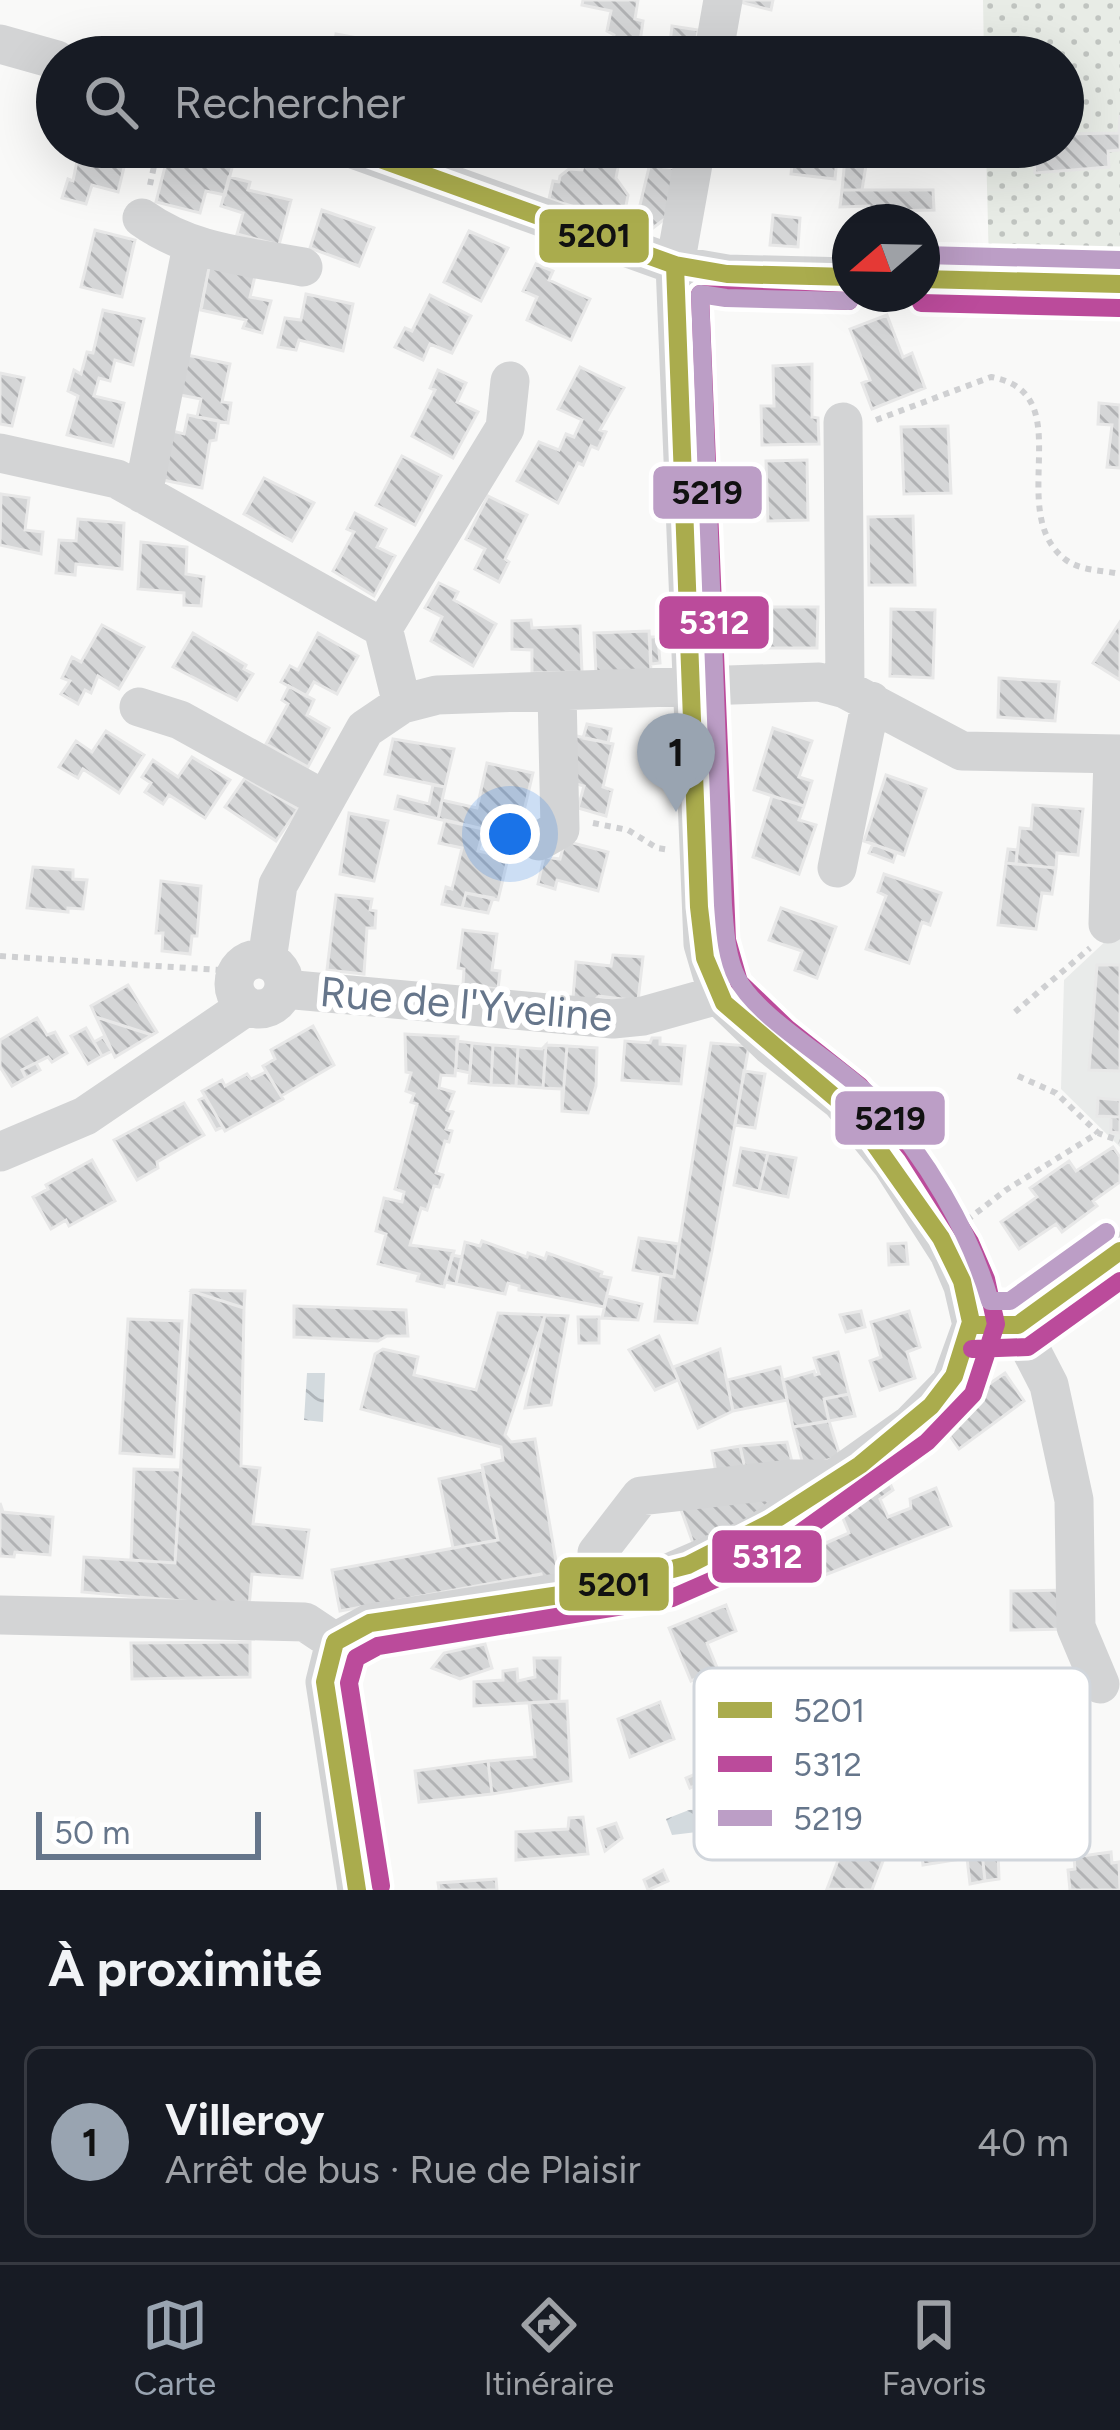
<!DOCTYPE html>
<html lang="fr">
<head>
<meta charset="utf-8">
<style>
  body { margin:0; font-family:Figtree,sans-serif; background:#20242c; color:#f1f3f6 }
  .compass { position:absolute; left:832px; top:204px; width:108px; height:108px; border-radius:50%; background:#171b24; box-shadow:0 12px 48px #0002; rotate:250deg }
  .scale { position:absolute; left:36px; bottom:30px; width:225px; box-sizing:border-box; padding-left:12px; border:6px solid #66768b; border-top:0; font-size:33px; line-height:42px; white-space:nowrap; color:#66768b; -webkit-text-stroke:9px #fff; paint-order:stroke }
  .you { position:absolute; left:510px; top:834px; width:42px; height:42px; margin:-30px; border:9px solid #fff; border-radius:50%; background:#1a73e8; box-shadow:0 0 0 18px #1a73e833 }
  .badge { display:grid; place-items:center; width:78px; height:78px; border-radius:50%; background:#99a4b1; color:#111; font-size:39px; font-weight:700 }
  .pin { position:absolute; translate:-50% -99px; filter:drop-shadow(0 3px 6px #0008) }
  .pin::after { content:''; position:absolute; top:63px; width:42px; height:36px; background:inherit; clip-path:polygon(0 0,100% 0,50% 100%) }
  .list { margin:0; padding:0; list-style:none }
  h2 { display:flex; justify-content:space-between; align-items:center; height:156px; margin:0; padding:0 48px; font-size:51px }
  h2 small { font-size:39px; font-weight:400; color:#9ea1a6 }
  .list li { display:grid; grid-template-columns:78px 1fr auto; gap:36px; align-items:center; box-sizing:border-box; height:192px; margin:0 24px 24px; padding:0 24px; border:3px solid #363941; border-radius:18px }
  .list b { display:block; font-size:45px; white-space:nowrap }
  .list p { margin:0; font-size:39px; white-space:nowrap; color:#9ea1a6 }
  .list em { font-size:39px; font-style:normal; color:#9ea1a6 }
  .icon { flex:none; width:66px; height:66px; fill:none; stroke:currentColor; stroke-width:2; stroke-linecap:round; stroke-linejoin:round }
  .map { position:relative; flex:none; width:1120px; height:1890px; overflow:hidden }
  .search { position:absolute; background:#171b24; box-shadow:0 12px 48px #0002; left:36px; right:36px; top:36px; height:132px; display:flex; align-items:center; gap:30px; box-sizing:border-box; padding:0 42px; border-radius:66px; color:#9ea1a6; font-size:45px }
  .sheet { height:372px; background:#171b24 }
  nav { display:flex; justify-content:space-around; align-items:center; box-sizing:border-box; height:168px; border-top:3px solid #363941; background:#171b24; font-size:33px; color:#9ea1a6 }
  nav a { display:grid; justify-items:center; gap:6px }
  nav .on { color:#99a4b1 }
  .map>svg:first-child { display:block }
  .built { fill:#e9ebea }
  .garden { fill:url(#garden-dots) }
  .water { fill:url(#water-waves) }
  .building { fill:url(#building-back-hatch); stroke:#e8e8e8; stroke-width:3 }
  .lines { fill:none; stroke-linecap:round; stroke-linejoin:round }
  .path { stroke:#cfd0d2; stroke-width:6; stroke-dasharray:6 6; stroke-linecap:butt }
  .minor { stroke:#d3d4d5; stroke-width:39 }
  .bus-1-casing { stroke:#fff; stroke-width:27 }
  .bus-2-casing { stroke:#fff; stroke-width:27 }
  .bus-3-casing { stroke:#fff; stroke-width:27 }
  .bus-1 { stroke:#aaac4d; stroke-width:18 }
  .bus-2 { stroke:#bb4b9b; stroke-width:18 }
  .bus-3 { stroke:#bc9ec6; stroke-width:18 }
  .labels { text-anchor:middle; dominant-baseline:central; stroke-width:12; stroke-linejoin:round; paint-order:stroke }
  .street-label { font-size:42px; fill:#66768b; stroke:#fff }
  .key { fill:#fff; stroke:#d1d6dc; stroke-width:3 }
  .key-label { font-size:33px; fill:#66768b }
  .line-badge { stroke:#fff; stroke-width:4.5 }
  .badge-label { font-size:33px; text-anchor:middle; font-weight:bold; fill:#fff }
  .pale-badge-label { font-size:33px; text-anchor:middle; font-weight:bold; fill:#111 }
</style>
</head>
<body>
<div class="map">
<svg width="1120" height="1890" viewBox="0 0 1120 1890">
  <defs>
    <pattern id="garden-dots" width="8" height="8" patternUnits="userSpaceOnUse" patternTransform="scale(3)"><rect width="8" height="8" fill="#e8ece6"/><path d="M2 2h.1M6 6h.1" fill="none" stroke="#c0c4c0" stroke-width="1.8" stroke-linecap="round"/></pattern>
    <pattern id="water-waves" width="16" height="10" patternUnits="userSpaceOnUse" patternTransform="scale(3)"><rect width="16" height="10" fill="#d3dade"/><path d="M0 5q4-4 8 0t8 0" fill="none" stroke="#afb5ba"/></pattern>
    <pattern id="building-back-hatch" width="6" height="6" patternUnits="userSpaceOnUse" patternTransform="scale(3)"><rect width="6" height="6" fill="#d5d6d7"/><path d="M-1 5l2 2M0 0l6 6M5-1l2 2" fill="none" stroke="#b1b2b4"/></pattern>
  </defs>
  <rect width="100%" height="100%" fill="#f9f9f8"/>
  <path class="built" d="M1109,938H1120V1147L1061,1089L1064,980Z"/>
  <path class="garden" d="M983,0H1120V263L989,265L986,147H1063V57H984Z"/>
  <path class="water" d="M307,1373H325L323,1422L304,1420Z
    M708,1809L711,1823L697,1832L672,1835L666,1819L689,1810Z"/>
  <path class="building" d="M583,0H638L635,19L643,21L638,56L610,51L614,35L607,31L611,11L582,5Z
    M732,0H773L771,10Z
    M672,26L698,30L695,55L669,51Z
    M336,34L379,42L376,57H332Z
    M761,38L803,44L801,57H758Z
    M466,49L507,57H464Z
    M1120,115V150L1108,151L1109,167L1035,173L1033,147H1063V134L1119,133Z
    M66,147H129L118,192L92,185L86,204L62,198L68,179L73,181L79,151Z
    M588,147H623L620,157Z
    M794,147H838L835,179L791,174Z
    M853,147H866L868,153L862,190H842L845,158H852Z
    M890,147H929L926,160L889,151Z
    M587,150L620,157L616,178L628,195L623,222L549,199L553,181L559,182L560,176L569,169L582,170Z
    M168,155L210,165L212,160L233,164L225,195L206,191L200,213L156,202Z
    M651,159L665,161L664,167L677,168L670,215L649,231L635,226Z
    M229,177L250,182L248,190L291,200L279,245L237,234L243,213L221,206Z
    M842,190H933L934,210L888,211V222H869V206L840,207Z
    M322,210L374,228L359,266L310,248Z
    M773,215L800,218L798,247L770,245Z
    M95,230L135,240L122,297L81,287Z
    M469,231L508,248L481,301L444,282Z
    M210,262L256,272L250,297L271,301L262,333L243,328L246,320L201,310Z
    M536,264L553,271L549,280L590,299L571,340L527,320L537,297L523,291Z
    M306,294L353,304L343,351L299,340L296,350L278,347L285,318L301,320Z
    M430,295L471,316L452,353L430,344L423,360L395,347L405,328L412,331Z
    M103,310L144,319L133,365L115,360L110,381L99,378L94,396L124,403L113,446L67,435L78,396L68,391L74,370L81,374L87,352L93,353Z
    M887,315L903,357L912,353L925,388L872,409L862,383L870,380L850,329Z
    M187,355L230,364L222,402L231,403L228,423L197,417L201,399L180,395Z
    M812,364V417L818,418L819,444L762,445L761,406H774L773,366Z
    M580,367L624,388L600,430L606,432L598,449L591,446L583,465L578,463L558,503L517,481L539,442L559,450L566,434L574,437L582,420L558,409Z
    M438,370L466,383L457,402L478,412L453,458L412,436L435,390L430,388Z
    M0,373L24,378L12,426L0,424Z
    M1099,403L1120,405V468L1107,467L1112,425L1098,424Z
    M188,415L219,421L216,440L210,441L202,488L158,479L169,430L184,434Z
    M948,426L951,493L904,494L901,427Z
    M402,456L441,476L415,525L376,505Z
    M807,460L808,520L768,521L766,461Z
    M264,478L314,503L292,541L244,514Z
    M1,494L29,498L25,530L43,532L41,554L0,545Z
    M488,496L527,515L505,559L509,562L499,582L475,569L485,549L466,539Z
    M355,513L386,529L377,547L395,556L374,596L333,571L354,532L347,529Z
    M913,516L915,585H869L868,517Z
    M78,519L124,523L122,569L76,564L75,575L56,573L59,540L76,541Z
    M141,542L187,547L186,574L204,577L201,606L184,605V593L138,589Z
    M439,583L458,592L454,600L496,624L473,666L431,641L442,617L425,608Z
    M747,607H818L817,648H748Z
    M891,609L935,610L933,678L890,676Z
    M531,620L532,628L580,626L582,672L532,673V650L512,649V621Z
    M1120,622V680L1093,663Z
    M102,625L144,647L119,689L98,676L91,693L85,690L78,704L61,694L70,681L62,678L72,657L81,662Z
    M649,631L651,671L596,672L594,633Z
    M193,633L246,665L244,669L253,674L237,700L173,667Z
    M318,633L358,656L337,694L314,682L306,696L281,682L290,666L298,670Z
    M650,637H658L660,663L651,664Z
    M999,678L1059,682L1055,721L998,717Z
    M289,686L314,700L307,715L329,728L308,767L266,744L288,704L282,700Z
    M587,724L611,729L608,743L583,738Z
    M773,728L812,741L799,777L812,781L804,806L754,790Z
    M106,731L144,755L119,793L83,769L78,778L59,767L76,741L92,752Z
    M572,735L613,744L603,787L612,790L606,816L578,808L584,786L562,780Z
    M393,739L454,749L445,787L385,774Z
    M192,757L230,780L205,818L169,795L163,804L145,792L151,783L142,777L153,760L178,777Z
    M487,763L533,773L522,819L497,813L492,831L438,819L442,800L477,808Z
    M886,775L926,789L904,855L864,841Z
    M245,778L298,809L276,841L225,807Z
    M433,785L445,787L438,819L395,809L398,796L429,804Z
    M772,796L804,806L799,820L816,825L799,874L753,857Z
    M1033,805L1083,809L1078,855L1057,853L1056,868L1016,864L1020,828L1031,829Z
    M349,813L388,821L374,881L340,874Z
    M445,820L484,829L478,851L508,858L498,900L466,893L462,908L442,904L446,887L452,889L462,848L439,843Z
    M565,841L608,852L598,891L557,880L555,889L538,884L544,857L560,859Z
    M873,844L896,853L893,862L869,853Z
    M1008,849L1017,850L1016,864L1006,863Z
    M1006,863L1056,868L1052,894L1042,893L1036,929L998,925Z
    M33,867L73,870V879L87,880L83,909L68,908V912L27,908Z
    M884,874L941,893L930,925L922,922L909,963L866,949L886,896L878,892Z
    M161,881L201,886L197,936H192L190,954L162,951L163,933H156Z
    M466,893L493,898L488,913L462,908Z
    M336,895L372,899L370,910L376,911L375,928H367L364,974L327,970Z
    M781,908L836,927L817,978L795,970L802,951L769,940Z
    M463,930L497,934L492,970L500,971L498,989L463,985L464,969L458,968Z
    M613,955L643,957L638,1001L599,996L595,1000L573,998L576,962L611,966Z
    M1097,965H1120V1071L1089,1070Z
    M128,985L157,1032L152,1035L96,1017L91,1006Z
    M96,1017L152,1035L115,1057Z
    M37,1018L47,1035L55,1032L67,1053L52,1062L48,1057L22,1070L26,1078L12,1086L0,1067V1040Z
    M313,1026L334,1065L281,1096L263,1066L275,1059L271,1050Z
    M86,1028L102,1056L88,1064L71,1036Z
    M405,1034L458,1037L455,1076L441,1075L439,1088L454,1092L447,1110L453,1112L446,1129L452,1131L449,1142L445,1141L436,1173L443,1175L439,1187L434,1186L427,1210L421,1208L410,1245L454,1251L444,1287L417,1281L419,1274L378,1264L386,1234L376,1231L384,1198L402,1202L404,1192L395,1189L417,1104L411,1102L414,1094L406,1091L411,1073L406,1072Z
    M103,1037L112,1051L102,1056L94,1042Z
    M652,1038H660V1044L685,1046L681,1084L622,1080L625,1041L650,1043Z
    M457,1041L472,1043L470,1073L456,1070Z
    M472,1043L493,1045L491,1085L469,1083Z
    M711,1043L749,1046L712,1251L697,1323L655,1321L661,1274L674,1277Z
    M493,1045L518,1047L516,1086L491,1085Z
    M546,1045L567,1046L562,1111V1089L543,1088Z
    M546,1045L543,1088L516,1086L518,1047L542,1049Z
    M567,1046L597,1048L596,1086L588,1113L562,1111Z
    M36,1063L40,1070L26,1078L22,1070Z
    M744,1071L765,1074L755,1128L735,1125Z
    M266,1072L283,1099L225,1131L202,1091L222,1080L225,1086L247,1074L251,1079Z
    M205,1097L223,1127L216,1130L199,1100Z
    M1098,1098L1120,1100V1117L1097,1116Z
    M184,1103L204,1135L157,1162L158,1168L137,1180L114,1140Z
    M1111,1117H1120V1133L1111,1132Z
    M1113,1147L1120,1157V1182L1093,1201L1097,1206L1062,1232L1056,1224L1019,1249L1001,1222L1037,1197L1030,1188L1069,1161L1076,1171Z
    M741,1148L768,1153L759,1191L734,1185Z
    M768,1153L796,1158L788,1197L759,1191Z
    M92,1160L115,1201L69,1226L66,1220L51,1229L33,1197L48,1189L46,1185Z
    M639,1238L679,1244L674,1277L633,1270Z
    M482,1241L527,1257L528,1253L545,1259L547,1253L602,1272L601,1276L611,1278L604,1307L519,1290V1286L508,1283L505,1294L456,1284L465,1242L480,1246Z
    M906,1243L908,1264L889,1265L888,1244Z
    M452,1255L462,1257L456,1284L445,1282Z
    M192,1290L245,1291L244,1308L191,1291Z
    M191,1291L244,1308L241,1466L260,1468L253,1524L309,1530L302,1578L252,1574L249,1607L82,1592L84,1557L175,1563Z
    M607,1296L642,1304L638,1320L602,1318Z
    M294,1306L406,1310L408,1336H387L378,1341L294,1337Z
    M861,1311L865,1327L846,1332L840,1315Z
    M909,1311L920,1347L907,1352L915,1378L880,1390L870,1361L881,1357L871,1322Z
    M498,1313L545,1315L505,1435L511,1442L535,1439L557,1567L563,1578L543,1582L541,1574L340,1611L332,1570L498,1540L482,1465L503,1460L501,1447L361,1409L375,1354L383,1349L418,1357L414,1375L476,1390Z
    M545,1315L568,1316L551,1405L525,1408Z
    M578,1317H599V1343H579Z
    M128,1319L182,1321L174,1457L120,1453Z
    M659,1336L678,1380L655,1390L629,1350Z
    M720,1349L733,1411L698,1428L673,1367Z
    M838,1352L849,1394L824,1399L829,1421L793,1427L783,1380L814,1371L815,1375L819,1374L814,1358Z
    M780,1367L787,1400L733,1411L727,1380Z
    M1005,1373L1024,1401L959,1449L938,1419Z
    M849,1394L855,1416L829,1421L824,1399Z
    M829,1421L840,1456L804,1468L793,1427Z
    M787,1442L794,1470L746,1473L740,1446Z
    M740,1446L746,1473L717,1478L712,1451Z
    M886,1457L895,1475L888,1479L893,1490L880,1499L888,1517L911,1508L910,1499L936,1488L951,1526L817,1578L794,1531L813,1518L826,1543L849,1533L842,1516L836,1518L825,1498Z
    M134,1469L181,1470L175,1563L131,1560Z
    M482,1470L498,1540L453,1548L439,1479Z
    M783,1497L758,1517L693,1543L680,1507Z
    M0,1503L3,1512L53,1517L50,1555L15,1552L14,1557L0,1556Z
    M1069,1590L1070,1629L1011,1630V1591Z
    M726,1605L736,1631L707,1643L718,1670L691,1681L669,1628Z
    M250,1642V1677L132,1679L131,1643Z
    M485,1644L492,1668L460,1679L432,1668L444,1653Z
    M534,1658H560L559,1701L474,1706V1682L503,1680V1671L517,1669L518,1681L535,1677Z
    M567,1701L571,1781L492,1794L488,1761L535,1757L529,1703Z
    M660,1702L674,1739L630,1757L618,1719Z
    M488,1761L492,1794L419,1802L415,1771Z
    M712,1767L716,1777L690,1788L686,1778Z
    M1035,1806L1040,1845L998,1851L999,1879L985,1881L978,1814Z
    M978,1814L985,1881L970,1884L967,1858L923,1865L918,1823Z
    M583,1817L588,1854L516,1860V1832L568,1829L569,1818Z
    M616,1823L622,1838L605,1851L598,1829Z
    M847,1837L886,1853L872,1890L827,1889Z
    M1111,1852L1112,1863L1119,1862L1120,1890H1070L1068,1870L1075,1869L1074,1857Z
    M663,1870L668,1881L648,1890L644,1880Z
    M496,1879L497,1890H439L438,1883Z"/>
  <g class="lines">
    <path class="path" d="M150,185L158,147
      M876,420L991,377C1083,393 1002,512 1066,560C1081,571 1102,570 1120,574
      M593,823L628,830L657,848L670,850
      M0,956L236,971
      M1015,1012L1090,948
      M1018,1076L1056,1093L1098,1133
      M967,1220L1006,1190L1098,1133L1120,1141"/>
    <path class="minor" d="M0,44L57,60
      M713,57L723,0
      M347,147L675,265L727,274L850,277
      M142,218C191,253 245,256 303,267
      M922,279L1120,284
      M843,422L845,689
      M0,453L117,479L383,628L402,704
      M143,494L192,246
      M383,628L505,428L510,381
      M139,707L180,720L323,799
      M539,841L560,829L557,693
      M837,868L871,701
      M1108,924L1113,757
      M234 984a25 25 0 1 1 50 0a25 25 0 1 1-50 0Z
      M267,960L278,885L365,729L402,704L437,695L819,682L845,689L962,751L1120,754
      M284,989L613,1019L643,1016L718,995
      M0,1152L85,1116L247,1006
      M995,1325H1018L1120,1251
      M1018,1325L1049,1385L1074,1500L1076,1627L1100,1684
      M597,1587V1553L641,1496L789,1479H837
      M0,1615L305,1622L335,1642
      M357,1890L325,1682L335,1642L370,1623L662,1576L754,1536L911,1424L951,1383L972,1325L963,1286L949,1253L892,1164L841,1101L771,1046L718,995L703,944L675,265L696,147"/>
    <g class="bus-1-casing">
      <path id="bus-1" d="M347,147L675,265L727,274L850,277
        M922,279L1120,284
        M972,1325H1018L1120,1251
        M357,1890L325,1682L335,1642L370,1623L587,1591L688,1565L770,1523L860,1465L931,1406L954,1376L971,1322L962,1281L941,1238L852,1112L724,1003L705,958L699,907L675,265"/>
    </g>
    <g class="bus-2-casing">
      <path id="bus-2" d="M921,303L1119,308
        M972,1349L1028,1347L1120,1281
        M381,1886L349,1683L356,1658L378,1646L672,1598L768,1556L927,1442L973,1394L996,1324L986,1279L970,1242L912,1151L860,1086L787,1028L739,982L727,940L700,294L849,301"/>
    </g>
    <g class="bus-3-casing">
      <path id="bus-3" d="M923,255L1120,260
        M849,301L726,298L700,294L723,905C725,929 726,956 737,978C758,1020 839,1063 875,1101C925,1156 969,1229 990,1301H1010L1106,1232"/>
    </g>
    <use href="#bus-1" class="bus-1"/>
    <use href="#bus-2" class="bus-2"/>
    <use href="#bus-3" class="bus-3"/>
  </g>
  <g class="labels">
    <g class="street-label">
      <text transform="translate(466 1004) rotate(5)">Rue de l'Yveline</text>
    </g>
  </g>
  <rect x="694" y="1668" width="396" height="192" rx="18" class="key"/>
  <rect x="718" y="1702" width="54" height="16" fill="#aaac4d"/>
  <rect x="718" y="1756" width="54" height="16" fill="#bb4b9b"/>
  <rect x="718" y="1810" width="54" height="16" fill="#bc9ec6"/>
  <g class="key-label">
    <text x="793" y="1722">5201</text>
    <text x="793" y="1776">5312</text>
    <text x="793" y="1830">5219</text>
  </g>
  <g class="line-badge">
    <rect x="537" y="207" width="114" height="58" rx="12" fill="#aaac4d"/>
    <rect x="651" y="464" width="113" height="57" rx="12" fill="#bc9ec6"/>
    <rect x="657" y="594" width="114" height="57" rx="12" fill="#bb4b9b"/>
    <rect x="833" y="1089" width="114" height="58" rx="12" fill="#bc9ec6"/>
    <rect x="710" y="1528" width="114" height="57" rx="12" fill="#bb4b9b"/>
    <rect x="557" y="1555" width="114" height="58" rx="12" fill="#aaac4d"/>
  </g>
  <g class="badge-label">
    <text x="714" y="634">5312</text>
    <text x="767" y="1568">5312</text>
  </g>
  <g class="pale-badge-label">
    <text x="594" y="247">5201</text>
    <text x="707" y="504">5219</text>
    <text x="890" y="1130">5219</text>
    <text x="614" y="1596">5201</text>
  </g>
</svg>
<svg class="compass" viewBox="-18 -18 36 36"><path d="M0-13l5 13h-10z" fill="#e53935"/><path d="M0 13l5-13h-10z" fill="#9ea1a6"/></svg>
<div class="scale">50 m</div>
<div class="you"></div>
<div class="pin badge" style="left:676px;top:812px">1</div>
<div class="search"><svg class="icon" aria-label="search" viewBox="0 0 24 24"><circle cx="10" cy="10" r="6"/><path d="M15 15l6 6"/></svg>Rechercher</div>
</div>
<section class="sheet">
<h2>À proximité<small></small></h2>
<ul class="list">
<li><span class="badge">1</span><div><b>Villeroy</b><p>Arrêt de bus · Rue de Plaisir</p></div><em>40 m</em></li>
</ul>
</section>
<nav>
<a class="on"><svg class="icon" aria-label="map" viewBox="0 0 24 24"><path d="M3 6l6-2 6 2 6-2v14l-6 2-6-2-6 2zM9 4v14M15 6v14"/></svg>Carte</a>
<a><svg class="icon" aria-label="directions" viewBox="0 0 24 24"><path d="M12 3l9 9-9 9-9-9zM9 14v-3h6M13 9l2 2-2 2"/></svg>Itinéraire</a>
<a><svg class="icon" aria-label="saved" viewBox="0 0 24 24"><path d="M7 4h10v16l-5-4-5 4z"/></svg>Favoris</a>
</nav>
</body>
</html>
